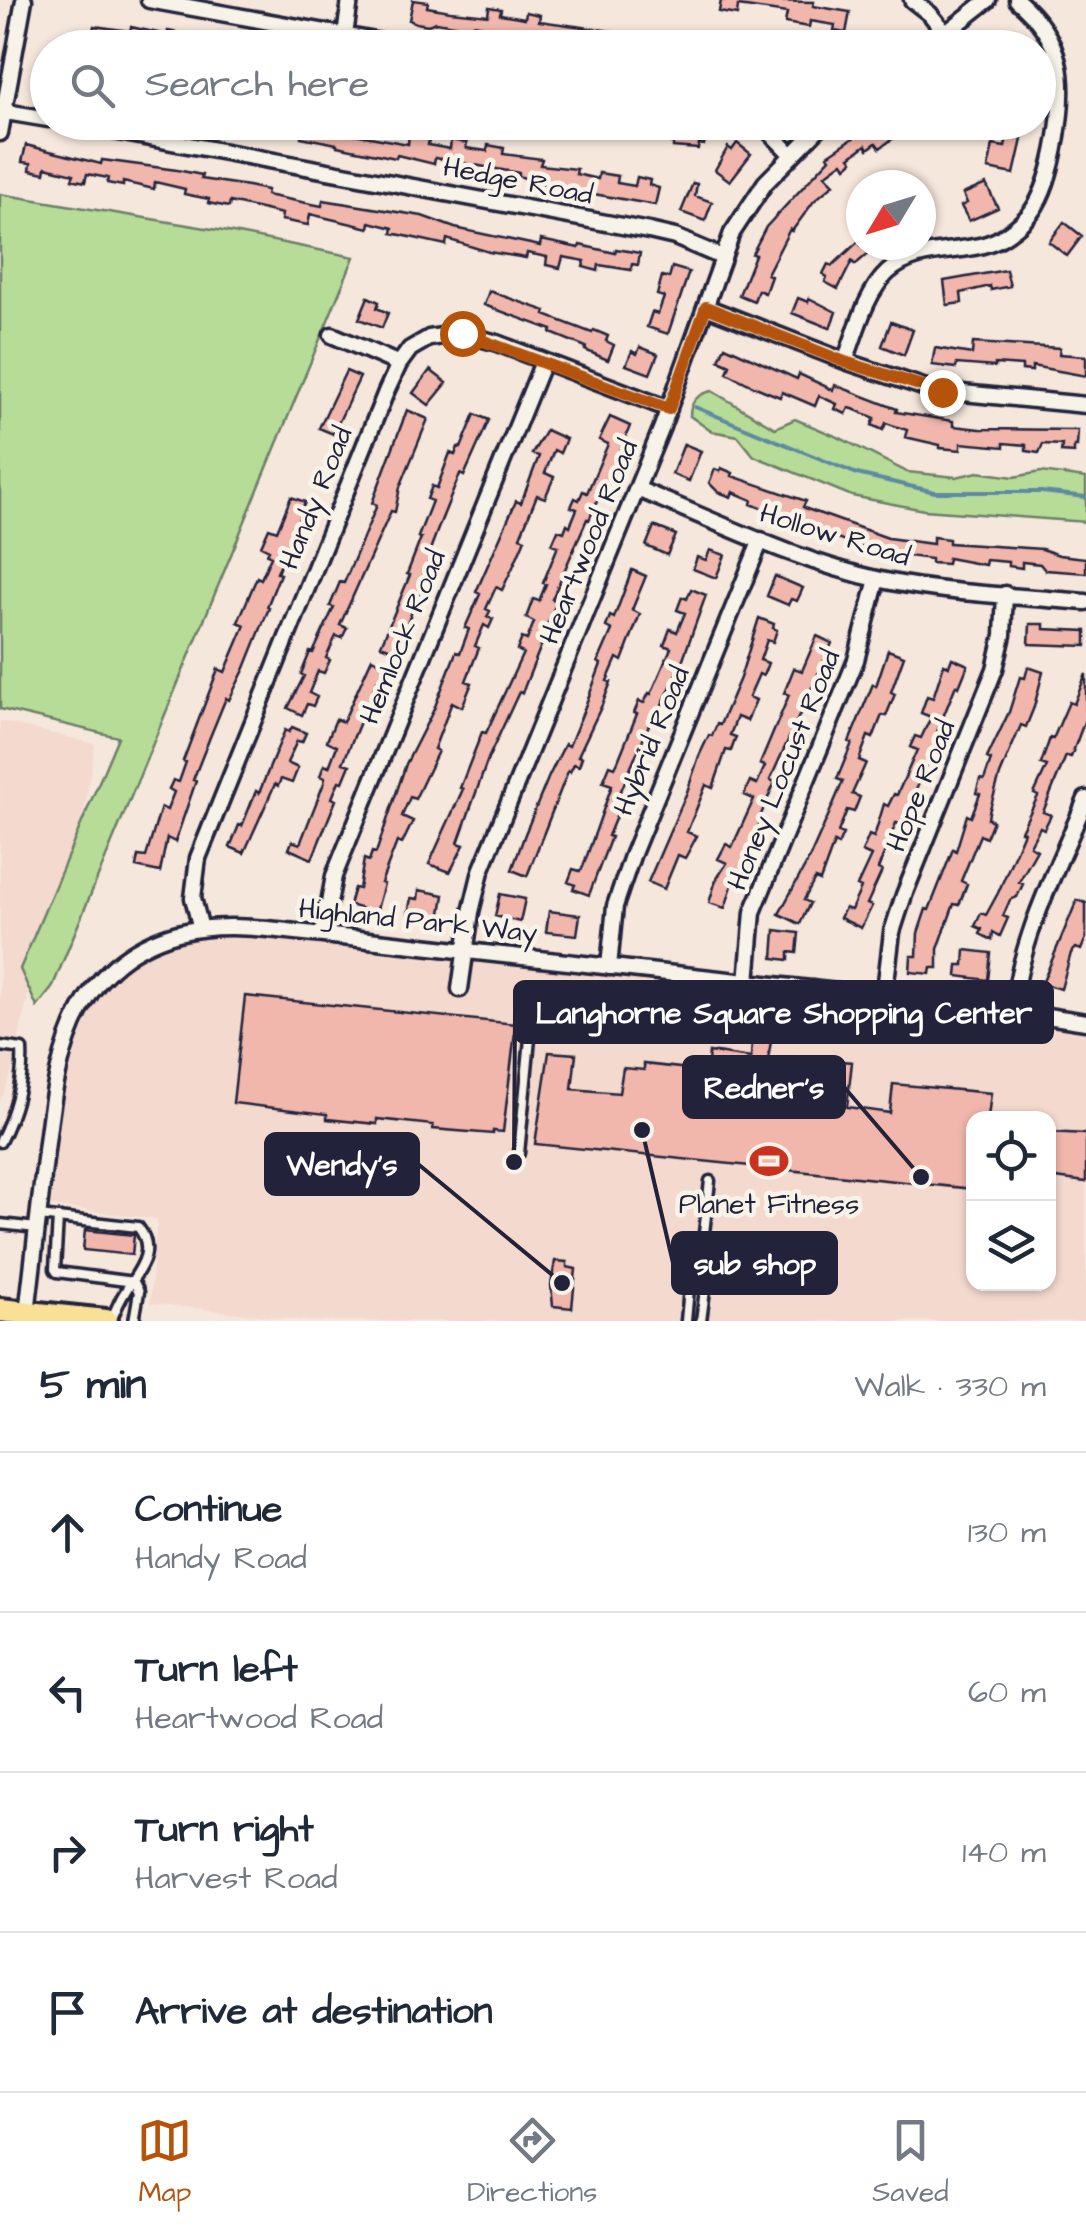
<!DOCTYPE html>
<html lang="en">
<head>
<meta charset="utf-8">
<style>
  body { margin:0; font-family:"Architects Daughter",sans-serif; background:#f6f6f7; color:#1f2937 }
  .controls { position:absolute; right:30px; bottom:30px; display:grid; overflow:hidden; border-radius:20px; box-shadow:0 2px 8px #0004 }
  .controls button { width:90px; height:90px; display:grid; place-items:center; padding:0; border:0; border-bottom:2px solid #e0e1e3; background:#fff; color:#1f2937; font:50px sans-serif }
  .compass { position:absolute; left:846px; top:170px; width:90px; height:90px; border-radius:50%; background:#fff; box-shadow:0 2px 8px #0004; rotate:232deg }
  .stop { position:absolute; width:30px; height:30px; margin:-22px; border:8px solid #b45309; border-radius:50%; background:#fff }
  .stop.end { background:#b45309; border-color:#fff; box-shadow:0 2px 10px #0008 }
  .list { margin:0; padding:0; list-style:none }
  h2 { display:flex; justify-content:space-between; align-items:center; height:130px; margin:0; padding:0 40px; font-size:42px }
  h2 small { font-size:32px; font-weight:400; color:#747a83 }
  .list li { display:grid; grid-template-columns:65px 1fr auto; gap:30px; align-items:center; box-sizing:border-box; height:160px; padding:0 40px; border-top:2px solid #e0e1e3 }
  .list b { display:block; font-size:38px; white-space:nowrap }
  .list p { margin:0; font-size:32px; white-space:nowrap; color:#747a83 }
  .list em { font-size:32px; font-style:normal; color:#747a83 }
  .icon { flex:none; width:55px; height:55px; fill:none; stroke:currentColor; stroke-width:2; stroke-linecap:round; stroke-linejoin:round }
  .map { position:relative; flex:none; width:1086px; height:1321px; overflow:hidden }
  .search { position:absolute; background:#fff; box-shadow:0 2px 8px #0004; left:30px; right:30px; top:30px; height:110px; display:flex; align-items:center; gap:25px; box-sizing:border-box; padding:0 35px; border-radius:55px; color:#747a83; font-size:38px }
  .sheet { height:770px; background:#fff }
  nav { display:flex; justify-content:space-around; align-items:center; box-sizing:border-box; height:140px; border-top:2px solid #e0e1e3; background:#fff; font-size:28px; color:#747a83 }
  nav a { display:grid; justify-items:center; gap:5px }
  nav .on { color:#b45309 }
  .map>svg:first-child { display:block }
  .built { fill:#f4d9ce; fill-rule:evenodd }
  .green { fill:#b7dc97; stroke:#6c7f69; stroke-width:2.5 }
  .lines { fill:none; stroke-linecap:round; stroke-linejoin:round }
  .stream { stroke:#5d8aa1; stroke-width:4 }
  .building { fill:#f1b7ad; stroke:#22223b; stroke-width:2.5 }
  .service-casing { stroke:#22223b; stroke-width:15 }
  .minor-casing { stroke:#22223b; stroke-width:21 }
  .primary-casing { stroke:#22223b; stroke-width:30 }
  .service { stroke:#f7f3e8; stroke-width:8 }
  .minor { stroke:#f7f3e8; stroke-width:14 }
  .primary { stroke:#fadf96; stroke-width:22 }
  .route { stroke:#b45309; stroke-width:12 }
  .labels { text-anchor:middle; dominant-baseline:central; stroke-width:9; stroke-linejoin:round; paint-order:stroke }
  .street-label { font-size:28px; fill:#22223b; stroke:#f7f3e8 }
  .poi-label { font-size:28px; fill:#22223b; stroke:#f7f3e8 }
  .leader { fill:none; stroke:#22223b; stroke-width:4 }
  .callout-dot { fill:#22223b; stroke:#f7f3e8; stroke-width:4 }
  .callout { fill:#22223b; stroke:#22223b; stroke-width:4 }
  .callout-label { font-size:30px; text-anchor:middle; font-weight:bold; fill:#fff }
</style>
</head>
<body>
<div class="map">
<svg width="1086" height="1321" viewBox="0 0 1086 1321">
  <rect width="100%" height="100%" fill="#f6e7dc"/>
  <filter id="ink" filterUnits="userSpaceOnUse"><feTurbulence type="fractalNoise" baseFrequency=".01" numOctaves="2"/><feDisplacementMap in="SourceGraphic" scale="20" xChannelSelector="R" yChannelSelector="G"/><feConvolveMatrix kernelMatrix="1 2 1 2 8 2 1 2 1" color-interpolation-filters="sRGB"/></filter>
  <g filter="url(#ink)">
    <path class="built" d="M0,721L95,744L74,873L33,973L11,1075L0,1102Z
      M228,935L1054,1024L1086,1031V1321H308L150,1303L157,1219L51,1206L65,1069L73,1037L93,1004L122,972L150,954L190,939ZM974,1118H1048V1284H974Z"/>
    <path class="green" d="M0,194L218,230L354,257L52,988L37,1007L20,969L118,737L0,709Z
      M712,391L775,428L795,419L840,438L907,472L956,477L978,472L1014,477L1041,472L1086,478V522L924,510L852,496L754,456L738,436L711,431L690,416C690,401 698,394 712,391Z"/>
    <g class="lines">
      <path class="stream" d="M695,407L857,474L935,492H1042L1086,497"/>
    </g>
    <path class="building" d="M413,0L428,2L427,7L450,11L488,15L489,7L501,9L500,14L525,18L526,12L540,15L539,21L612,31L610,39L630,43L629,48H579L557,43L558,40L473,24L472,28L436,22L428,25L416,23L409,20Z
      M721,0L814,2L813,6L850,12L846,33L834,31L835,25L810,21L809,27L785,23L787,13L738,6L737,15L719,12Z
      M94,26L130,31L131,27L167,35L168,31L205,39L206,35L222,39L225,48L153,44L152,48H139L117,40L116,44L91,40Z
      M271,122H317L328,125L327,129L408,144L409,135L429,139L428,145L450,149L451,140L467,143L466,148L487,151L488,145L504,148L503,154L542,159L540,165L577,169L576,174L598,179L599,173L618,176L617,183L635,186L637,177L650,180L649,185L659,188L655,205L555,187L518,176L519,173L435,158L434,164L397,155L396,158L337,146V144L301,137L302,133L270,127Z
      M624,122H664L707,130L704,145L699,144L698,149L673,147V143L653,139L654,133L624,127Z
      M877,122H916L880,148L876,143L868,149L866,145L850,157L853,161L846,167L843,162L825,175L834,184L814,201L792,231L790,229L767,274L771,276L765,293L758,290L754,301L739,295L755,255L752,254L766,227L830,158L828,155Z
      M1010,122H1026L1014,174L988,169L993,145L1005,147Z
      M737,143L751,154L730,181L715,170L728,147L732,150Z
      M26,145L101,164L102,160L177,170L202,175L201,179L248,186L267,190L266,195L322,206L323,200L422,216L455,228L540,246L541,240L579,248L580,245L615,253L616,249L640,253L638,265L632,264L631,270L599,265L598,271L583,267L585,261L563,257L560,268L546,265L547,257L527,253L526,258L489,252L447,239L446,245L392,233L393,228L370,222L369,228L310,214L308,225L281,220L282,214L230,202L229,207L208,203L209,199L184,194L185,189L155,182L154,189L123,182V186L107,183L108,178L87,174L85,182L72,179L74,174L46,167L45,173L30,170L31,163L22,162Z
      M693,183L697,184L695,196L712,202L705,221L681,212Z
      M986,184L998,208L969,221L961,206L967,203L963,194Z
      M1064,222L1082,236L1067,256L1049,242Z
      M861,239V245H878L855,265L852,261L838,289L825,282L827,277L823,274L828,264L832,266Z
      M672,267L689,272L668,334L647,327L652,312L658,314L664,297L657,295L662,276L669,278Z
      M1006,270L1010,286L991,290L990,286L961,293L962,303L947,305L944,281Z
      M489,291L546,311L545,315L592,333L594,330L608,336L606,341L614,345L608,360L585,350L586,347L551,333L552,330L484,305Z
      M368,297L379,302L377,308L388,313L382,328L359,319Z
      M798,298L808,302L809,298L836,312L830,328L792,313Z
      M891,322L913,330L904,355L882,346Z
      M973,343L1060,348L1059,354L1086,356V376L1032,366V371L1022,370V366L995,364V367L957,364L956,368L932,365L935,348L972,354Z
      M725,346L797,379L799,374L833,390L835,385L897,409L896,412L953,421V426L980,429L1078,430L1077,446H1074V453L1061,452L1062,445L1043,444L1039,453L1026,451V445L1004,443V447L961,443V450L940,448V445L905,437L907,430L886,423L883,430L872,425L875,418L853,409L849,408L846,414L835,409L837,404L819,396L815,406L782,392L780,397L753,386L727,373L730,365L719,360Z
      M640,347L658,354L650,374L626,365L632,351L637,354Z
      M430,370L447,383L429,405L413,393Z
      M346,371L360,377L333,434L319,428Z
      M407,410L428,419L400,487L395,512L391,511L340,625L347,628L342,638L336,636L326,658L330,660L324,673L318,671L309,693L317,697L313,706L307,704L302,715L288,708L304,676L301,674L310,652L313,653L334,607L330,606L340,582L344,583L377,505L372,503Z
      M475,414L489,420L464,476L460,474L441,521L428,555L431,556L417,592L419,593L396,651L381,645L410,575L407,574L421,538L418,537L432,501L427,499L432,486L437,488L450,453L455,455L458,447L461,448Z
      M610,417L630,426L607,486L604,485L589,520L587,519L552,599L557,601L543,635L545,636L522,693L519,692L488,759L458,843L464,845L450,872L429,864L463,789L460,788L482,732L486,733L523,653L517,650L522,638L527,640L534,622L526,618L533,599L539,601L546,584L543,583L558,546L552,544L558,530L564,532L567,524L570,526L577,509L571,507L575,498L579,500L583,491L587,493L608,444L599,440Z
      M546,430L566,439L560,453L554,450L545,473L554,477L545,498L537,495L520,537L525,539L513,567L502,590L496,587L486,609L490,611L487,617L493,619L489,628L484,625L475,646L479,648L466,681L472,683L462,707L452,702L434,749L438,751L415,799L410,797L402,816L413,821L402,844L397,842L381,883L384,884L376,913L349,905L354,888L359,889L364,859L369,861L372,852L376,853L406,764L434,709L456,652L460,653L469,629L465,628L480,594L476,592L516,501L521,503L539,456L532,454Z
      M684,444L701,451L689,481L672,474Z
      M721,468L733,473L732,476L806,501L803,507L807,509L888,538L933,544V537L949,539V543L1042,549L1059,555L1086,558V573L1045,570L1040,564L1022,562V568L1008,566V562L986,560L985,565L948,558L947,564L931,563V559L870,551L835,537L833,541L820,536L821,532L751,504L752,500L733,492L731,497L718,492L709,483L715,469L720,471Z
      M291,497L305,502L277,573L280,574L267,607L269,608L245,668L229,700L226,698L210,737L193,780L196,781L175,842L167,838L160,872L136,867L138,856L146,857L161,807L167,810L174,792L169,789L173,780L179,782L186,762L183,761L218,669L225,672L245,625L238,622L257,577L261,579L271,556L267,554L269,550L261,546L269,528L277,531Z
      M654,526L676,535L667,555L646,546Z
      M710,550L725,555L716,578L693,569L697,557L706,560Z
      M632,570L646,576L632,610L640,614L622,661L617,658L607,681L611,682L602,705L578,756L582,757L579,766L574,764L570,772L568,771L527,876L512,870L525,834L549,776L565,744L569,746L583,712L601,664L598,662L612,630L606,627L610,616L614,618Z
      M775,576L803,588L797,601L791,599L788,605L767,596Z
      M691,589L706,595L679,670L654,721L651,720L617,800L622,802L608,836L611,837L589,895L573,889L575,885L568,882L573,869L580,871L583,867L612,785L603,782L610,765L615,767L618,761L637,714L634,713L639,701L644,703L649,693L651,694L671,648L664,645L670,629L677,632L685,613L677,610L682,597L687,599Z
      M759,618L774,624L773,628L777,630L773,642L767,640L760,660L768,663L763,676L759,674L749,697L756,700L747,721L737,717L730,735L736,737L731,751L726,750L713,788L706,785L687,832L697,836L685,858L678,855L664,889L648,882L687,792L699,756L709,735L712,736L717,724L720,725L740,678Z
      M1030,624H1044V629L1086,631V646L1029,644Z
      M817,636L832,643L770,780L775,782L760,817L762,818L748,851L750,852L740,874L736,873L725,908L709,903L716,880L727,863L718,859L726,844L732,847L754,799L744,795L750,781L757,784L765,766L760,764L789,695L784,693L794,668L802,671Z
      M888,650L904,656L891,692L895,694L886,716L882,715L873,738L868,736L859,760L866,763L852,794L860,797L854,812L847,810L838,832L843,834L838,845L834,843L820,881L815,879L804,900L810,903L800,924L779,914L809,859L829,814L843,781L837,779L852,743L849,742L873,684L876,686Z
      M372,658L390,667L383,684L377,681L343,763L350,765L343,782L339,781L332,798L336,800L312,859L289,849L292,841L300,844L324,783L325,778L320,776L324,765L329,767L337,746L327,741L336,719L343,722Z
      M952,658L968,665L959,687L956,685L937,732L941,734L916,790L901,824L896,823L878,869L882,871L867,904L872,906L861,928L840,918L845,908L851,910L861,888L857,886L871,856L862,852L869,835L874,837L884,804L888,806L894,794L897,795L917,750L910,747L915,736L921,738L931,717L921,713L927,696L933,698L944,664L949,666Z
      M1028,667L1043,672L1034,707L1026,727L1021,725L1000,775L989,812L988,819L993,821L986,838L980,835L961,881L967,884L959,905L954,904L938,949V968H931L930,974L910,972L911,956H917L918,933L926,909L929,910L953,849L956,851L967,815L971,817L980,794L976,793L980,779L984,780L991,760L987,758L1009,712L1020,677L1025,678Z
      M1086,674V717L1071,757L1066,756L1043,812L1051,815L1044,829L1040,827L1030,846L1037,850L1019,882L1023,884L1017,897L1010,900L1003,916L1008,918L1000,936L993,932L992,940L980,934L982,929L975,926L981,913L986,915L998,893L1024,832L1021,831L1038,796L1034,794L1047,766L1041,764L1050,738L1053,739L1069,702L1074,704Z
      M292,727L306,733L302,742L297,741L287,763L298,768L292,783L281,779L278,786L275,784L244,853L230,847L239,825L242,826L256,791L259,793L285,730L289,732Z
      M419,890L444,895L440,919L408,914L411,898L418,899Z
      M500,894L525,899L520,922L495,916Z
      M1077,900L1086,903V938L1081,950L1076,948L1071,953L1061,989L1042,984Z
      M549,911L580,915L577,935L546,932Z
      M775,930L799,933L797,953L789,952V960L773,958Z
      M965,950L991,953L988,980L957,976L958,965H964Z
      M245,996L516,1024L503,1132L493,1131V1134L433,1129V1125L377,1119V1124L327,1119V1114L233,1103Z
      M752,1040L771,1041L768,1060L794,1063V1057L852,1062L847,1107L890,1113L893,1084L991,1093L988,1118H974V1189L535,1144L549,1052L576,1054L572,1089L619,1093L623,1068L644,1070V1064L707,1071L709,1052L751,1058Z
      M1048,1132L1086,1134V1182L1048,1177Z
      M85,1230L134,1235L132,1255L83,1250Z
      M555,1261L567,1262V1267L576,1269L572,1308L553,1306L551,1285Z"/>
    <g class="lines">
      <g class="service-casing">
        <path id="service" d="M0,1046L22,1049C24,1082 15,1112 0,1142
          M519,1153L534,997
          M39,1216L138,1227C158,1252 137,1272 125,1292C119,1301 115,1311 111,1321
          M58,1218L55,1269L57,1272L134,1282
          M0,1224L37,1228
          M134,1282L139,1292L134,1321
          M686,1321L689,1288L699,1276
          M701,1321L705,1290L699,1276L710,1181"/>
      </g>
      <g class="minor-casing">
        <path id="minor" d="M149,0L414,48
          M912,0L930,14L946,34
          M345,35L350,0
          M927,48L988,0
          M0,111L48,119
          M65,122L649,231L675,237L722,257
          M760,122L791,154
          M0,133L24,0
          M706,307L845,361L932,390L1086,405
          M332,335L399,364
          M845,361C856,333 865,293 888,272C920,244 962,256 997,240C1009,234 1024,222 1032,211C1054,181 1067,98 1058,62C1052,36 1037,17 1017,0
          M637,489C716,521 797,562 881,580C948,594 1018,596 1086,602
          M201,929L193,898L198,858L386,392L399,364L410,349L429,338L462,333L497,343L669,409
          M323,935L334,876L543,362
          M609,967L615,906L632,856L761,540
          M747,982L753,912L856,660L877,579
          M460,989L471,912L481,871L662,427L732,233L765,183L825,122
          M884,998L892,932L904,895L995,669L1003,635L1005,594
          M1013,1011C1020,937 1058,867 1086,799
          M808,1030L813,989
          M27,1313C33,1264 38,1216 44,1168C55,1071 65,964 178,933C225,921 275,930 323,935L1027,1013L1086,1022"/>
      </g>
      <g class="primary-casing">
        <path id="primary" d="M0,1310L106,1321"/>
      </g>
      <use href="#service" class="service"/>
      <use href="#minor" class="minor"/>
      <use href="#primary" class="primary"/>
    </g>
  </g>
  <g class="lines" filter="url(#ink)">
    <path class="route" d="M462,333L669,409L706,307L845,362L942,392"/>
  </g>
  <defs>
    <g id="stadium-bare" transform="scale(3)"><path d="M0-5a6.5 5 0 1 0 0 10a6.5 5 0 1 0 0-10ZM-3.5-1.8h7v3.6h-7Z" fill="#c8321e" stroke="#f7f3e8" stroke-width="2.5" paint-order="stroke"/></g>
  </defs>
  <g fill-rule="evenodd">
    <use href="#stadium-bare" x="769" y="1161"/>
  </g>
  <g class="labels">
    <g class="street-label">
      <text transform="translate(518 181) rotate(11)">Hedge Road</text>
      <text transform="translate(316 498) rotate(-68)">Handy Road</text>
      <text transform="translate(835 535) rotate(17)">Hollow Road</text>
      <text transform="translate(589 542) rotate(-68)">Heartwood Road</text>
      <text transform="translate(403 637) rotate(-68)">Hemlock Road</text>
      <text transform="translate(652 741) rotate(-68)">Hybrid Road</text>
      <text transform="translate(784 770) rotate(-68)">Honey Locust Road</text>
      <text transform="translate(921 786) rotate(-68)">Hope Road</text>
      <text transform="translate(418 921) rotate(6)">Highland Park Way</text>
    </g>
    <g class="poi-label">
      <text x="769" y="1204">Planet Fitness</text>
    </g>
  </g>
  <path class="leader" d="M514 1162L515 1012M921 1177L844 1087M562 1283L418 1164M642 1130L673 1263"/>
  <g class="callout-dot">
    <circle cx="514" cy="1162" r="10"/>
    <circle cx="921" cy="1177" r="10"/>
    <circle cx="562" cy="1283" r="10"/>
    <circle cx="642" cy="1130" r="10"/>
  </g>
  <g class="callout">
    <rect x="515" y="982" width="537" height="60" rx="10"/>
    <rect x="684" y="1057" width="160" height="60" rx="10"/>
    <rect x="266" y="1134" width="152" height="60" rx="10"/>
    <rect x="673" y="1233" width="163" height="60" rx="10"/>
  </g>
  <g class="callout-label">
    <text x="784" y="1023">Langhorne Square Shopping Center</text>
    <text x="764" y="1098">Redner's</text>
    <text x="342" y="1175">Wendy's</text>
    <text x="755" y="1274">sub shop</text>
  </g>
</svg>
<div class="controls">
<button><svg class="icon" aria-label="locate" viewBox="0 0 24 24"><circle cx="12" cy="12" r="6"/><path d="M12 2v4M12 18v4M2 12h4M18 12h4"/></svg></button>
<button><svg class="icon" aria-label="layers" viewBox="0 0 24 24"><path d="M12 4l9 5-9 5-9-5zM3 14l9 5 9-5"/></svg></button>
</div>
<svg class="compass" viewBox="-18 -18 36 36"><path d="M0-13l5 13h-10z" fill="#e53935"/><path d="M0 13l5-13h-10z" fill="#747a83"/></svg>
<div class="stop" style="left:462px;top:333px"></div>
<div class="stop end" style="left:942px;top:392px"></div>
<div class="search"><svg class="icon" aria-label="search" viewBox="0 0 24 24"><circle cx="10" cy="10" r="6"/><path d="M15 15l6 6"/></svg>Search here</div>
</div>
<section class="sheet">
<h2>5 min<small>Walk · 330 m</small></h2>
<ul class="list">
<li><svg class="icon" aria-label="ahead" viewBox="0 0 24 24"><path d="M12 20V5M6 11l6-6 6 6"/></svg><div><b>Continue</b><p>Handy Road</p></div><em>130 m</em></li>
<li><svg class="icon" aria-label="left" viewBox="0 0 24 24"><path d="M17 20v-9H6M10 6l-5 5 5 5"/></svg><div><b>Turn left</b><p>Heartwood Road</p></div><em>60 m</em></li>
<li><svg class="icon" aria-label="right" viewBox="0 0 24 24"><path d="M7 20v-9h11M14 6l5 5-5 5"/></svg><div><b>Turn right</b><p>Harvest Road</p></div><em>140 m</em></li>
<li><svg class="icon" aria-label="arrive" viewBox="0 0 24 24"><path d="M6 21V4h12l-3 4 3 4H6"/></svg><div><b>Arrive at destination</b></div></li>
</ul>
</section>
<nav>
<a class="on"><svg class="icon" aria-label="map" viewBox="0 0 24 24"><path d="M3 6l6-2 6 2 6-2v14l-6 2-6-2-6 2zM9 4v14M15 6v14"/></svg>Map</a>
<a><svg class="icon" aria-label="directions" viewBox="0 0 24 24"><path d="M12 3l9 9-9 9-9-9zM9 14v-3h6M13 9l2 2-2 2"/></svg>Directions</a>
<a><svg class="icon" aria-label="saved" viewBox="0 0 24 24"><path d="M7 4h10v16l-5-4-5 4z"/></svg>Saved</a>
</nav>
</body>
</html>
